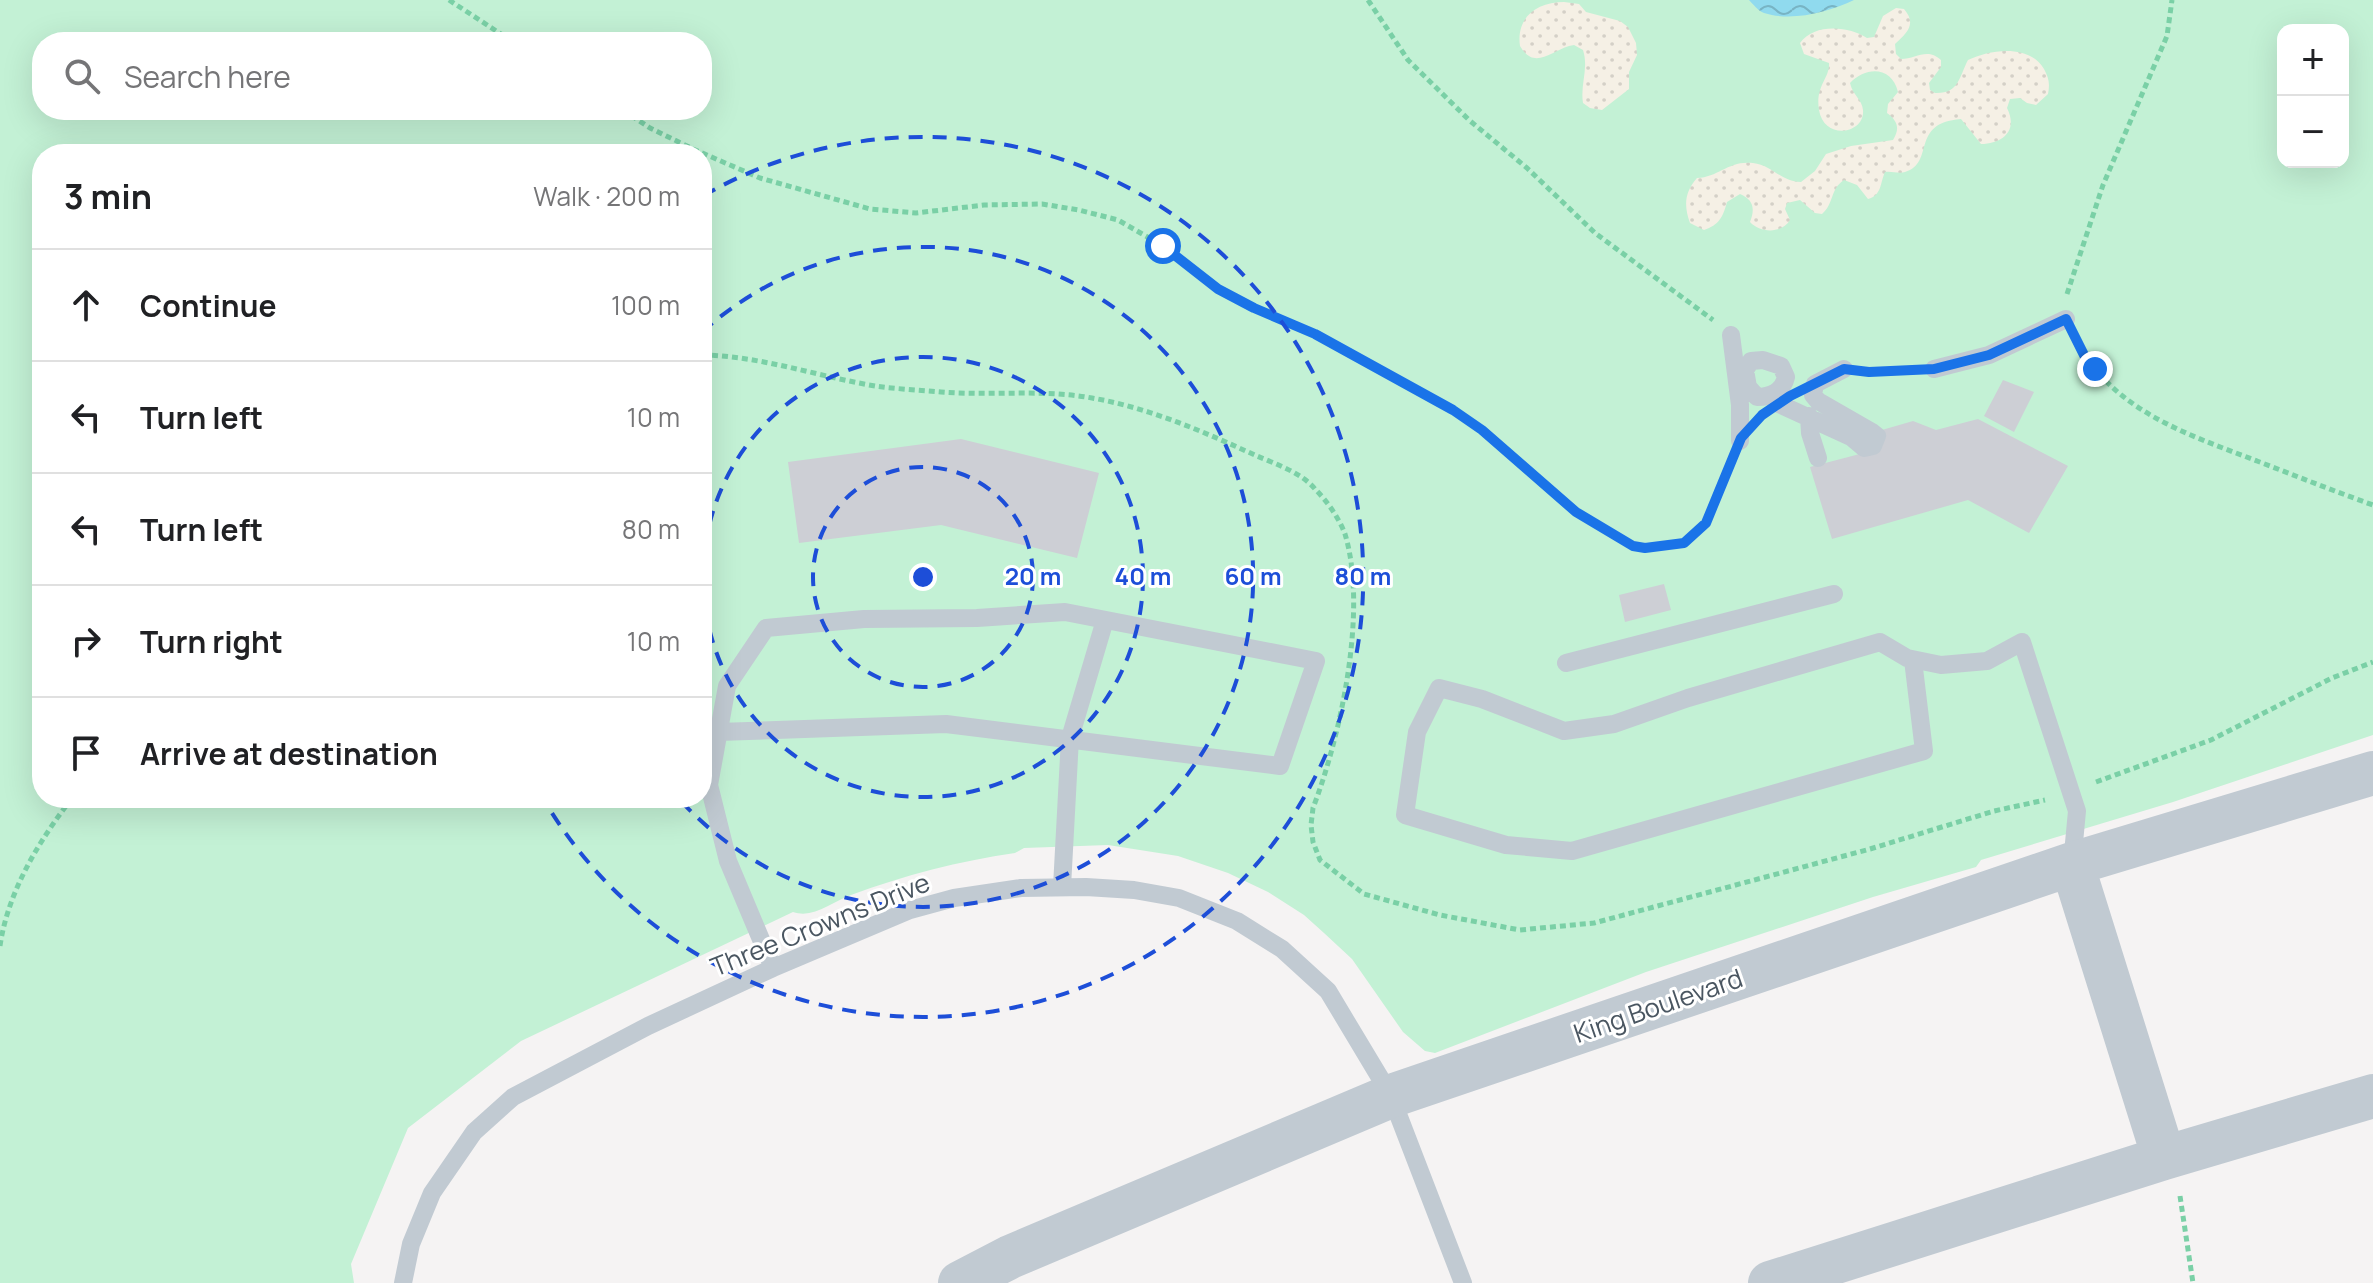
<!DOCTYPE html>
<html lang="en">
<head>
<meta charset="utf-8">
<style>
  body { margin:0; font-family:Manrope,sans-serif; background:#f2f2f2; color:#202124 }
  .controls { position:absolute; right:24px; top:24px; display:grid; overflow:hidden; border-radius:16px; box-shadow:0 8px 32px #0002 }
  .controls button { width:72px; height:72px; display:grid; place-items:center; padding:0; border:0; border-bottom:2px solid #e0e0e0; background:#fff; color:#202124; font:40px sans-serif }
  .stop { position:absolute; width:24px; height:24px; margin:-18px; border:6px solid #1a73e8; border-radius:50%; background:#fff }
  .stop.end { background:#1a73e8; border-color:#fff; box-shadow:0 2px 8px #0008 }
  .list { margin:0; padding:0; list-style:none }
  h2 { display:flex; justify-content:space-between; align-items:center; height:104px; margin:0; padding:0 32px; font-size:34px }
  h2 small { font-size:26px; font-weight:400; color:#757577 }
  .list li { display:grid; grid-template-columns:52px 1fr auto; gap:24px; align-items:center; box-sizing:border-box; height:112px; padding:0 32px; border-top:2px solid #e0e0e0 }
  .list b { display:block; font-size:30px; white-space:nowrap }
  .list em { font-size:26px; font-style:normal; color:#757577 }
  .icon { flex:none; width:44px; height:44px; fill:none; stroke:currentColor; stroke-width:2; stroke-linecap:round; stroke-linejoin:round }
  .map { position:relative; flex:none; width:2373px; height:1283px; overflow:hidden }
  .search { position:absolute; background:#fff; box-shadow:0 8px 32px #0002; left:32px; top:32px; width:680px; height:88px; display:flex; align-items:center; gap:20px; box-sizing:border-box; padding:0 28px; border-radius:32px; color:#757577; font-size:30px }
  .panel { position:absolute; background:#fff; box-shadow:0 8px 32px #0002; left:32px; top:144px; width:680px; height:664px; border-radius:32px }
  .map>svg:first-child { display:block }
  .green { fill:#c3f1d5; fill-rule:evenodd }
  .sand { fill:url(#sand-dots) }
  .water { fill:url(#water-waves) }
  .building { fill:#cdcfd5 }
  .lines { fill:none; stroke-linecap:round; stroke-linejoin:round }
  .path { stroke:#7ad0a6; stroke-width:5; stroke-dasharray:6 4; stroke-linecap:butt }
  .service { stroke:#c1cad2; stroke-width:18 }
  .tertiary { stroke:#c1cad2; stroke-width:44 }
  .route { stroke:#1a73e8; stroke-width:10 }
  .ring { fill:none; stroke:#1d4ed8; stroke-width:4; stroke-dasharray:14 10 }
  .labels { text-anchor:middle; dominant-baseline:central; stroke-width:6; stroke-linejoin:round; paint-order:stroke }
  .street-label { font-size:26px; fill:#4a5661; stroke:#fff }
  .centre { fill:#1d4ed8; stroke:#fff; stroke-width:4 }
  .ring-label { font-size:24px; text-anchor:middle; font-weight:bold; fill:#1d4ed8; stroke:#fff; stroke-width:6; stroke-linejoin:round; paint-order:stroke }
</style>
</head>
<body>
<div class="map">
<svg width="2373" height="1283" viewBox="0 0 2373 1283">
  <defs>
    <pattern id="sand-dots" width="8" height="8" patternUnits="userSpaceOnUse" patternTransform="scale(2)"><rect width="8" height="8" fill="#f5f0e5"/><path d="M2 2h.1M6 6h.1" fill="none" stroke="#d4d0c7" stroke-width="1.8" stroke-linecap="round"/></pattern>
    <pattern id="water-waves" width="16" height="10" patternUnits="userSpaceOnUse" patternTransform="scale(2)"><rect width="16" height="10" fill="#90daee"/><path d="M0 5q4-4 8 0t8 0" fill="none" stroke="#78b4c4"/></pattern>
  </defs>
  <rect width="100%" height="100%" fill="#f5f3f3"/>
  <path class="green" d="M0,0H2373V735L2173,802L1981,860L1976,867L1873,897L1646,972L1435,1053L1425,1051L1403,1032L1352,959L1324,933L1304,915L1268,892L1228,873L1178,856L1108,845L1024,848L1015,853C959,861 905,875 851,895C831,902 814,919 793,912L521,1041L408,1128L351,1264L354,1283H0ZM2283,30H2343V162H2283ZM42,42H702V110H42ZM42,154H702V798H42Z"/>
  <path class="sand" d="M1564,2L1579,4L1586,12L1620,21L1628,27L1636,43L1637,55L1629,72V89L1602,110L1590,108L1583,103C1580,84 1589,69 1583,50L1574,45L1569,46C1550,52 1534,70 1520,46C1516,17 1537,2 1564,2Z
    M1896,8L1904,9C1917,24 1907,33 1895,44L1896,54L1901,59C1916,59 1927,47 1941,60V67L1929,83L1930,90L1935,93C1959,94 1959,77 1968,60C1991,49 2029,44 2044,69C2049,78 2050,84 2048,94L2036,105L2027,103L2020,98L2010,99L2007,108C2018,130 2004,143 1981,144L1961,119C1909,123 1936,163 1905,172C1899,174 1892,171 1885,172C1880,183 1882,195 1868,199L1857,185L1844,180C1830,189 1834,204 1822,214L1815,213L1800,200L1787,203L1785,209L1790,220C1782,234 1760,233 1750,222C1755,209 1754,200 1740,194L1727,202C1723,217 1719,225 1704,230L1690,223C1684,206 1684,193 1697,178C1719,177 1729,160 1753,163C1772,165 1781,182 1801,182L1815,171L1826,154L1851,146L1893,140C1900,129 1898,121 1887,113L1888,104L1898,92C1892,66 1866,66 1850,83C1853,96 1862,99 1863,110C1865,134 1824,141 1819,110C1815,86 1830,78 1829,63L1804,54L1800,43C1814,23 1849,26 1867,38L1874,37L1883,16Z"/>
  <path class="water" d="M1749,0H1854C1829,12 1792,22 1764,13C1758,11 1753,4 1749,0Z"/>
  <path class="building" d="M2003,380L2034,392L2014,432L1984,416Z
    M1978,419L2068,466L2029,533L1968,500L1832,539L1810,467L1875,450L1882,430L1913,421L1936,430Z
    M961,439L1099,473L1077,558L941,525L799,543L788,462Z
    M1664,584L1671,610L1625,622L1619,595Z"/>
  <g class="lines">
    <path class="path" d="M449,0L513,42
      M1368,0L1408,60L1469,120L1527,168L1595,233L1713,320
      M623,110L650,128L693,149L760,178L870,209L916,213L984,205L1042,204L1079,210L1118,220L1163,246L1218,289L1254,308L1315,334L1453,410L1482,430L1576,512L1633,546L1645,548L1671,546L1684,543L1696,534L1706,523L1730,463
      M2067,294L2103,185L2167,36L2172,0
      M2076,341C2115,412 2187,434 2257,461C2296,476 2334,491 2373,505
      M702,355C761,356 816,376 875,386C896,389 919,390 941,392C991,396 1043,389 1092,398C1150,408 1204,432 1257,456C1276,464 1302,473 1315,489C1327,501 1339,518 1345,534C1368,610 1341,735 1313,808L1311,825L1313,842L1320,860L1364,894L1440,915L1520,930L1594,923L1870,849L1994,811L2045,800
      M1871,372L1909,371
      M2096,782L2211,740L2332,678L2373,662
      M0,946C8,891 39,841 72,798
      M2180,1196L2193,1283"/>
    <path class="service" d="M1731,335L1740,405V441
      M1763,360L1781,366L1786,377C1783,391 1771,397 1757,397L1748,387L1745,370L1751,361Z
      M1934,369L1989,355L2066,319
      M1779,404L1851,437L1864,448L1873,446L1877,436L1872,432L1818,401L1813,395L1815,384L1844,369
      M1809,416L1810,433L1818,458
      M1913,660L1924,751L1572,851L1506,845L1405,815L1417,732L1439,688L1482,699L1564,731L1614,724L1688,698L1880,642L1907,658L1941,665L1987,661L2022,642L2077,811L2072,864
      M1566,663L1834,594
      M718,732L946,724L1280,766L1316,661L1065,612L977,618L864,619L766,628L727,686L709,785L728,861L773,968
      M1062,887L1070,738L1105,620
      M403,1283L411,1244L432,1193L474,1132L513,1097L648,1026L773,968L910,910L954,898L1021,888L1086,887L1134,890L1179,898L1237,921L1282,949L1328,991L1391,1096L1463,1283"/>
    <path class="tertiary" d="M2072,864L2164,1158
      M960,1283L1010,1257L1391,1096L2072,864L2373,773
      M1770,1283L2164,1158L2373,1096"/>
  </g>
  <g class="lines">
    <path class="route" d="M1163,246L1218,289L1254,308L1315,334L1453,410L1482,430L1576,512L1633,546L1645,548L1684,543L1706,523L1741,438L1762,415L1790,396L1844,369L1869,372L1934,369L1989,355L2066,319L2085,357L2095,369"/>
  </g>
  <g class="ring">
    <circle cx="923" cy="577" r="110"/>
    <circle cx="923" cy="577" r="220"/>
    <path d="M702 332A330 330 0 1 1 680 800"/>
    <path d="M703 196A440 440 0 1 1 544 800"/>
  </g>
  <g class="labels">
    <g class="street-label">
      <text transform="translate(820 924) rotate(-22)">Three Crowns Drive</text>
      <text transform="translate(1658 1005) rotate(-19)">King Boulevard</text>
    </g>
  </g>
  <circle cx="923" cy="577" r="12" class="centre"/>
  <g class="ring-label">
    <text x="1033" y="585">20 m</text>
    <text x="1143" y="585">40 m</text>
    <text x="1253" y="585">60 m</text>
    <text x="1363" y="585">80 m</text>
  </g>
</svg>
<div class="controls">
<button>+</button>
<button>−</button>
</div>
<div class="stop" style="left:1163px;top:246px"></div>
<div class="stop end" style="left:2095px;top:369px"></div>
<div class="search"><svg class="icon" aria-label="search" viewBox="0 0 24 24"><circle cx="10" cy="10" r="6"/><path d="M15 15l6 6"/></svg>Search here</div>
<section class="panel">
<h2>3 min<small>Walk · 200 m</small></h2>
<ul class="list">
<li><svg class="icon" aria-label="ahead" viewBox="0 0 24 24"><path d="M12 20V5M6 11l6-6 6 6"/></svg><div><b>Continue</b></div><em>100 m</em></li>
<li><svg class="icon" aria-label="left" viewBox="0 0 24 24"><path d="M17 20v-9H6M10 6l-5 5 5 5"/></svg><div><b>Turn left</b></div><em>10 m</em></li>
<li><svg class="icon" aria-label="left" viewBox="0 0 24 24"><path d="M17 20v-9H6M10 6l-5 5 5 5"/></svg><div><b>Turn left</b></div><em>80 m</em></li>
<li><svg class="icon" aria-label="right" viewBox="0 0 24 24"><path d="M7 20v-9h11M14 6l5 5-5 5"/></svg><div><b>Turn right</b></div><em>10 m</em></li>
<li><svg class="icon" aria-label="arrive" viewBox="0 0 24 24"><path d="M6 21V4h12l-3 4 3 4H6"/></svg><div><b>Arrive at destination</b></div></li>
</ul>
</section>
</div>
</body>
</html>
